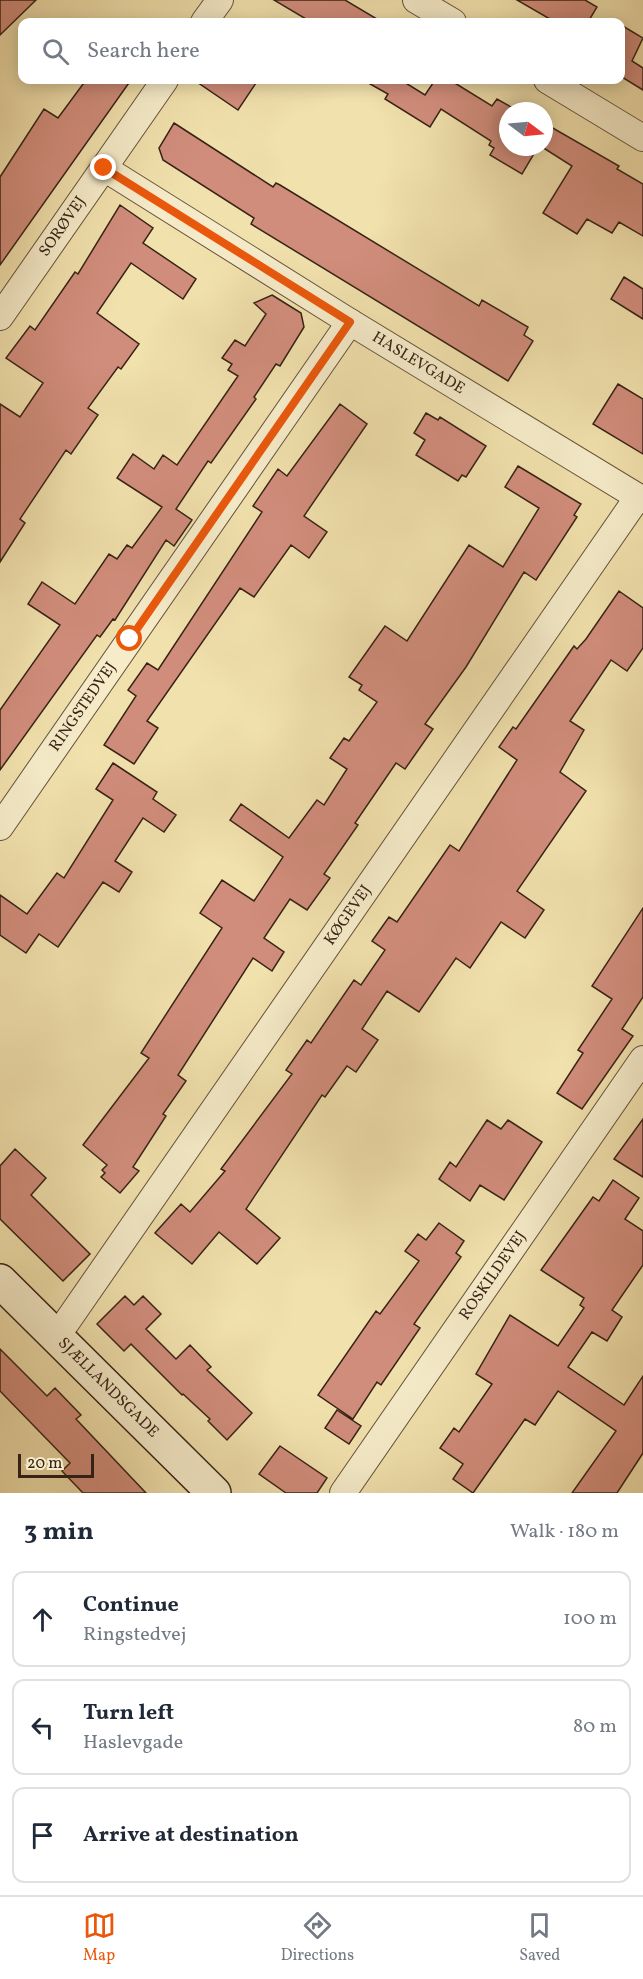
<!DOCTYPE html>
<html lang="en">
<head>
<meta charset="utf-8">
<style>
  body { margin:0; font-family:Vollkorn,serif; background:#f2f2f3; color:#1f2937 }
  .compass { position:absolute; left:499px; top:102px; width:54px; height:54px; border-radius:50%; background:#fff; box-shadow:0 3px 15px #0003; rotate:106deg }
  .scale { position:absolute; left:18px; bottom:15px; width:76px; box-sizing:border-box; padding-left:6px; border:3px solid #372315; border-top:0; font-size:16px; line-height:21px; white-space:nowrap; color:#372315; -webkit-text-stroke:4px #f6ecca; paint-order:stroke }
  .stop { position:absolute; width:18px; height:18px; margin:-14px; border:4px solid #ea580c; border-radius:50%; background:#fff }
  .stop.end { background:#ea580c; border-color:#fff; box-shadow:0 2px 6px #0008 }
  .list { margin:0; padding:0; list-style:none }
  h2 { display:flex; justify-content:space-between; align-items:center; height:78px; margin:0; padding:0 24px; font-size:26px }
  h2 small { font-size:20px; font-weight:400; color:#747a83 }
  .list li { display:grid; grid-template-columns:39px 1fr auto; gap:18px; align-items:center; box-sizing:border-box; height:96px; margin:0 12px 12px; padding:0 12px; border:2px solid #e0e1e3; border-radius:12px }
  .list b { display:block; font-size:22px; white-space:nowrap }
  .list p { margin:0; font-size:20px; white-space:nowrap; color:#747a83 }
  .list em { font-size:20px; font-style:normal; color:#747a83 }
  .icon { flex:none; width:33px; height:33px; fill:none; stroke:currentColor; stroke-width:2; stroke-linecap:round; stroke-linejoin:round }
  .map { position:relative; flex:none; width:643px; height:1493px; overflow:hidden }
  .search { position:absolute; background:#fff; box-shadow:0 3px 15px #0003; left:18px; right:18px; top:18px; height:66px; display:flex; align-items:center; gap:15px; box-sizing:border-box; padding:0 21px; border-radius:12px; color:#747a83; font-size:22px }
  .sheet { height:402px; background:#fff }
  nav { display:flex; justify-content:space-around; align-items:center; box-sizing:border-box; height:84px; border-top:2px solid #e0e1e3; background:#fff; font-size:16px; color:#747a83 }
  nav a { display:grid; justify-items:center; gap:3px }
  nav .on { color:#ea580c }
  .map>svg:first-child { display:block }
  .building { fill:#d18d7c; stroke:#372315; stroke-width:1.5 }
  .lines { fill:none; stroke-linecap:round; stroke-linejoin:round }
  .street-casing { stroke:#66523b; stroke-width:28 }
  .secondary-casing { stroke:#372315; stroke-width:36 }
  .street { stroke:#f6ecca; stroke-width:26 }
  .secondary { stroke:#f6ecca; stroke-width:33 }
  .route { stroke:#ea580c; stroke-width:8 }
  .labels { text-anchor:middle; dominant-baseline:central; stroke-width:6; stroke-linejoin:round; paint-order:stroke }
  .street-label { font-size:16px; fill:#372315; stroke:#f6ecca }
</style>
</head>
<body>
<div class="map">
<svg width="643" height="1493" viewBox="0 0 643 1493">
  <rect width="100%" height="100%" fill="#f1e1ad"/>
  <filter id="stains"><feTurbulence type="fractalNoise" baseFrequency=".00333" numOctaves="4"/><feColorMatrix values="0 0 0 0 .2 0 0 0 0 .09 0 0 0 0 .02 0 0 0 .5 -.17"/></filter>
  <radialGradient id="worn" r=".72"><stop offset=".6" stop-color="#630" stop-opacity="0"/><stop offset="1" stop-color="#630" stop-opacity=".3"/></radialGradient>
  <path class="building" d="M0,0H36L0,35Z
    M274,0H345L382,22H311Z
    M517,0H585L597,7L588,22H555Z
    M621,25L643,38L632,61L643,68V90L622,77L621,79Z
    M86,80H131L0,265V177L44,109L58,118Z
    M194,80H258L238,110Z
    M363,80H401L425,95L435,80H450L492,106L497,99L518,111L519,108L524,111H508V147H538L522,174L490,155L494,148L489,145L491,141L441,109L430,127L385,99L388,94Z
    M174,123L273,187L276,183L280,185L479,306L482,300L528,327L524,335L533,341L508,381L251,224L254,218L163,160L159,148Z
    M544,123L619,166L617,169L643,184V236L619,222L612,233L587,219L577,234L543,213L572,166L542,147Z
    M120,205L153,228L143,243L196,279L183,299L131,263L97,313L139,344L121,369L118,367L88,408L98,415L71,454L66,450L20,519L25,523L0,562V404L20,417L43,383L6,358L30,326L35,330L75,272L78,274Z
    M624,277L643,289V319L611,299Z
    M272,295L301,313L304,327L280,366L276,364L254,397L256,399L211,463L208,461L176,509L192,520L174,546L166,540L115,620L113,619L100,637L97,635L0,770V710L60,625L28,604L42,582L75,604L109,554L117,559L127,545L132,548L162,507L117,478L133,454L154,469L163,455L177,465L238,376L228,370L232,364L222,358L235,340L245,346L266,314L254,303Z
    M618,384L643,399V454L593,424Z
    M340,404L367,424L304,516L327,532L309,558L291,545L254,597L240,588L147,721L158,728L134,764L104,745L136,696L128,690L147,663L158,670L262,512L253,506L278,469L287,476Z
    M426,413L438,420L440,417L486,446L466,477L462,475L458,481L416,455L425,440L414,433Z
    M518,466L581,504L574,515L577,517L536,580L524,572L466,667L425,724L433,729L405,769L396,763L355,823L358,825L324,874L330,878L307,910L290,899L264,938L284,952L272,971L253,958L178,1075L186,1081L163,1114L166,1116L133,1167L139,1171L120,1193L101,1177L105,1173L102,1170L107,1165L83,1145L149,1058L141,1053L222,928L200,913L222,880L254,901L283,857L230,820L241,804L289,838L317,800L324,805L347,769L330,758L344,738L349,741L377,702L359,690L362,685L349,677L385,626L407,641L469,545L503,567L539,508L505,487Z
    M619,591L643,608V648L627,671L611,660L570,721L584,730L560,772L586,791L517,891L544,910L525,938L501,922L470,968L456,958L419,1012L387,991L362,1029L378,1040L356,1072L347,1066L325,1097L322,1095L246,1209L280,1238L257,1264L219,1232L192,1264L155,1233L181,1204L190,1212L225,1171L221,1169L292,1074L286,1070L307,1040L311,1043L354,980L361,985L385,950L372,941L389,917L397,922L450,845L459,851L517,760L499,747L513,727L516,729L574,646L577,649L586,639Z
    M113,763L157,792L153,799L176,815L164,832L143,818L115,861L132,872L119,892L103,882L58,947L39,934L26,953L0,935V895L27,914L57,873L64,878L113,800L96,789Z
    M643,908V997L622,1029L633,1036L582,1109L557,1093L583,1053L578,1050L612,999L592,986Z
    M643,1119V1177L614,1159Z
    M487,1120L501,1129L508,1120L542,1142L504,1200L480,1185L470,1201L439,1179L450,1162L456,1167Z
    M15,1149L46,1178L31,1195L90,1254L63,1281L0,1219V1166Z
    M613,1180L639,1198L625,1219L643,1231V1265L612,1310L622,1317L607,1341L592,1332L568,1367L624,1405L643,1376V1453L617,1493H572L616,1431L558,1391L535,1425L525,1419L473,1493L453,1479L463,1464L440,1448L454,1428L459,1432L492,1384L476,1374L510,1315L558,1346L584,1308L580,1305L584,1298L541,1270L593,1197L599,1201Z
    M439,1223L464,1241L456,1253L461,1257L414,1324L420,1328L381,1385L377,1382L353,1419L318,1395L376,1311L380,1314L419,1261L405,1251L418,1234L426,1240Z
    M125,1296L134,1305L143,1296L161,1314L146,1329L176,1359L190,1345L211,1367L207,1370L252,1413L227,1440L208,1421L210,1419L183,1394L182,1395L131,1344L124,1351L97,1324Z
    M0,1349L47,1396L55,1388L81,1415L76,1419L146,1493H83L62,1471L70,1463L0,1391Z
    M337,1410L361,1426L349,1444L325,1428Z
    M280,1446L327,1478L317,1493H286L259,1474Z"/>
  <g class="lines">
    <g class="street-casing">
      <g id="street">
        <path d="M416,0L453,22"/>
        <path d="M204,22L220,0"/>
        <path d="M547,80L643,138"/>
        <path id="s1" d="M104,168L350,322L643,500"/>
        <path id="s2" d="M0,317L165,80"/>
        <path id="s3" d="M0,827L350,322"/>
        <path id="s4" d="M55,1335L66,1323L638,497"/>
        <path id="s5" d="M343,1493L643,1059"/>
      </g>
    </g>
    <g class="secondary-casing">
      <g id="secondary">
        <path id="s6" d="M0,1281L214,1493"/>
      </g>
    </g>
    <use href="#street" class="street"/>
    <use href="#secondary" class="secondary"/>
  </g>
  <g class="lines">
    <path class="route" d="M104,168L350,322L130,639"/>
  </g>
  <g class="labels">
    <g class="street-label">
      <text stroke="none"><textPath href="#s2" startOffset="110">SORØVEJ</textPath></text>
      <text stroke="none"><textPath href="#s1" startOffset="370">HASLEVGADE</textPath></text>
      <text stroke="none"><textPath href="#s3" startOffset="146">RINGSTEDVEJ</textPath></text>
      <text stroke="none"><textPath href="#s4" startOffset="512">KØGEVEJ</textPath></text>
      <text stroke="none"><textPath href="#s5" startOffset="264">ROSKILDEVEJ</textPath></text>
      <text stroke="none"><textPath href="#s6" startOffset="152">SJÆLLANDSGADE</textPath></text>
    </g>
  </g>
  <rect width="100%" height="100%" filter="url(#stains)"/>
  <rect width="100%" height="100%" fill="url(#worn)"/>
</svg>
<svg class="compass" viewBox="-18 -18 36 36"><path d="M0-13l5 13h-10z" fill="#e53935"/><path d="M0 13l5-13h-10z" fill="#747a83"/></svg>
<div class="scale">20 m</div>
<div class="stop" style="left:130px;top:639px"></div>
<div class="stop end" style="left:104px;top:168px"></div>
<div class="search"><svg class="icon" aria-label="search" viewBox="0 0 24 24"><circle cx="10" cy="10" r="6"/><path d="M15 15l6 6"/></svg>Search here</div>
</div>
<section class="sheet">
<h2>3 min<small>Walk · 180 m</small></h2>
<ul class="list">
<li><svg class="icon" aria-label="ahead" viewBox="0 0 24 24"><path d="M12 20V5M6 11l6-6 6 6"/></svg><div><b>Continue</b><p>Ringstedvej</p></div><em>100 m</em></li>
<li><svg class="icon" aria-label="left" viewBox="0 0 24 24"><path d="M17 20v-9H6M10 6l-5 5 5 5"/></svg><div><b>Turn left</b><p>Haslevgade</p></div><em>80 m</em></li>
<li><svg class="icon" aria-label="arrive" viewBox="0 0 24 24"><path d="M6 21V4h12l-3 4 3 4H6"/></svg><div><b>Arrive at destination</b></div></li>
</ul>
</section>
<nav>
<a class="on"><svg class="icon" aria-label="map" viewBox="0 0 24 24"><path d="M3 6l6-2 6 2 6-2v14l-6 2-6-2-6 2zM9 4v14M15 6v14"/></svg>Map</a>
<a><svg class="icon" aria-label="directions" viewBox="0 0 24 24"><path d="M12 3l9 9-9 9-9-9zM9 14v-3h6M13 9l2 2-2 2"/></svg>Directions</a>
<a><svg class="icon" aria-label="saved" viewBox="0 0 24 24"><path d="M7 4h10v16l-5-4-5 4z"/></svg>Saved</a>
</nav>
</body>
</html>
